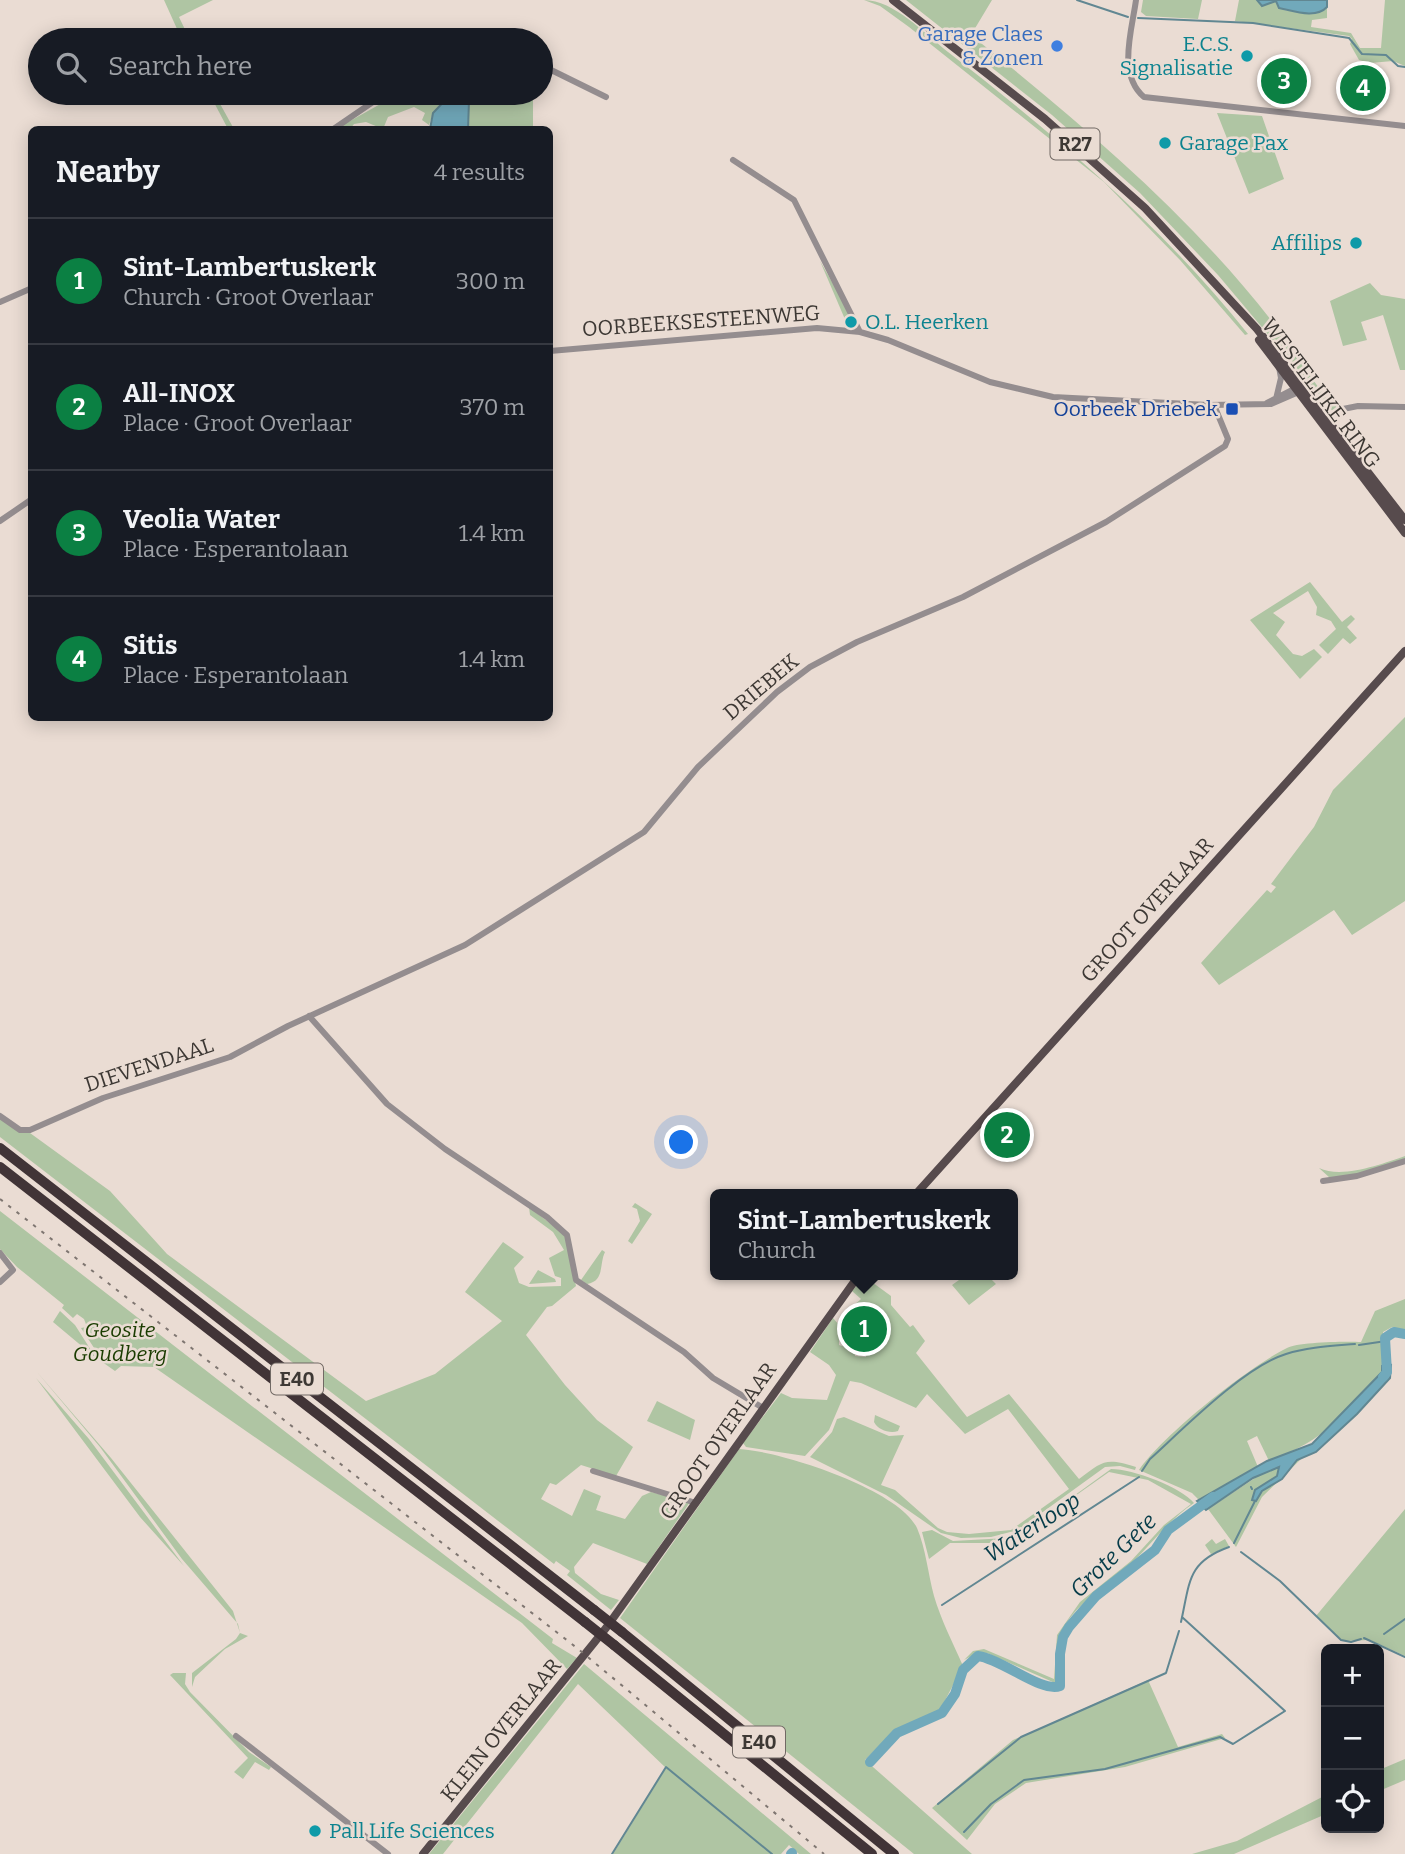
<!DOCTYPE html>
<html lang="en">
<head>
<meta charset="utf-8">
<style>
  body { margin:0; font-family:Bitter,serif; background:#242831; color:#f1f3f6 }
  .controls { position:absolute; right:21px; bottom:21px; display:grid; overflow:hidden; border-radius:10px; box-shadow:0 4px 18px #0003 }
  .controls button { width:63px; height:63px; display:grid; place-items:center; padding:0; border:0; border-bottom:2px solid #363941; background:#171b24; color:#f1f3f6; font:35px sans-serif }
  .you { position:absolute; left:682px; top:1143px; width:24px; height:24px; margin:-18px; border:5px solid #fff; border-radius:50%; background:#1a73e8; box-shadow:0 0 0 10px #1a73e833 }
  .badge { display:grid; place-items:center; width:46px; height:46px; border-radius:50%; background:#0b8043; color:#fff; font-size:23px; font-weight:700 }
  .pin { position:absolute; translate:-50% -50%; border:4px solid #fff; box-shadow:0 2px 7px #0006 }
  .popup { position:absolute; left:710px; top:1189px; width:308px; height:91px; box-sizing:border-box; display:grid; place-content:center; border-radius:10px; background:#171b24; filter:drop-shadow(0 2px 5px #0005); font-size:23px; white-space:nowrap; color:#9ea1a6 }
  .popup b { font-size:26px; color:#f1f3f6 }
  .popup::after { content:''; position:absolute; left:50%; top:100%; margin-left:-14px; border:14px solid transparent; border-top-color:#171b24 }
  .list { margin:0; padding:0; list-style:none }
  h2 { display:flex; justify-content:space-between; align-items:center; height:91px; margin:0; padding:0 28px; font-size:30px }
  h2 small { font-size:23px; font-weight:400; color:#9ea1a6 }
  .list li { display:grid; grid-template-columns:46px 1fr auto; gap:21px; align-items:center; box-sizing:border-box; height:126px; padding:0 28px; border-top:2px solid #363941 }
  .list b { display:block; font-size:26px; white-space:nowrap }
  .list p { margin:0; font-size:23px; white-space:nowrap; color:#9ea1a6 }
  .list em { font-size:23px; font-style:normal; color:#9ea1a6 }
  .icon { flex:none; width:38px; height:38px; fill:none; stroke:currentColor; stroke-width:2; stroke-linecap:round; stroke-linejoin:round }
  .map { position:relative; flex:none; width:1405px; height:1854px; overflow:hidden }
  .search { position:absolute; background:#171b24; box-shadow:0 4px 18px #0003; left:28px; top:28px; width:525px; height:77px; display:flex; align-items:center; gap:18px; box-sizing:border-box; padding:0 24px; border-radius:38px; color:#9ea1a6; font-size:26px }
  .panel { position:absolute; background:#171b24; box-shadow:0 4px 18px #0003; left:28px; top:126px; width:525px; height:595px; border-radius:10px }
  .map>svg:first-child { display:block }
  .green { fill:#afc5a3 }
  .water { fill:#71a9bb; stroke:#618792; stroke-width:2 }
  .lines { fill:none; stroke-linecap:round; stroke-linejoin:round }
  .stream { stroke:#618792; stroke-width:2 }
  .river { stroke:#71a9bb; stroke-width:10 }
  .minor { stroke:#948d8f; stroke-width:6 }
  .major { stroke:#574b4d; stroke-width:8 }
  .highway { stroke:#413437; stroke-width:10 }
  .rail { stroke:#7f7671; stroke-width:2; stroke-dasharray:3.5 7; stroke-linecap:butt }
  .highway-bridge { stroke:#413437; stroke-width:10 }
  .shop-dot { fill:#3f7fe0; stroke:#eadcd3; stroke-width:2.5 }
  .culture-dot { fill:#0f9aa8; stroke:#eadcd3; stroke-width:2.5 }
  .transit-dot { fill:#1a4fb4; stroke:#eadcd3; stroke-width:2.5 }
  .labels { text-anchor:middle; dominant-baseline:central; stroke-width:5; stroke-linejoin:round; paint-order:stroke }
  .shield { fill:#eadcd3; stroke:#716964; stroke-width:2 }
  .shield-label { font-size:19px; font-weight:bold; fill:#3d3834 }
  .shop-label { font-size:21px; fill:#366cbe; stroke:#eadcd3; text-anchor:end }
  .culture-label { font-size:21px; fill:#0d838f; stroke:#eadcd3; text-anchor:start }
  .street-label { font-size:21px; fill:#3d3834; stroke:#eadcd3 }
  .transit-label { font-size:21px; fill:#164399; stroke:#eadcd3; text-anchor:end }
  .park-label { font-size:21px; font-style:italic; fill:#1a3c00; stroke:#eadcd3 }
  .water-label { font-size:23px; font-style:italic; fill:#063c49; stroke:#eadcd3 }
</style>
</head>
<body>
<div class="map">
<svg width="1405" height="1854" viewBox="0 0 1405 1854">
  <rect width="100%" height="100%" fill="#eadcd3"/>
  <path class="green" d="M164,0H213L179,17L190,40H182Z
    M864,0C894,0 925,34 948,52C1058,137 1161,225 1248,334L1245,335L1180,260L1104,182L909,27L880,6Z
    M906,0H992L971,35C1078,121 1186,211 1271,320C1291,346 1309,375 1329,402L1337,401L1335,414L1218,275L1140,193L1052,115Z
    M1143,0H1202L1198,19L1146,16L1141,12Z
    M1239,0H1257L1262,6L1276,1L1284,10L1303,13L1325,10L1327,7V18L1312,20L1311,27L1351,33L1360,48H1381L1385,0H1405V66L1393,61L1370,63L1359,60L1350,44L1352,39L1349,36L1235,21Z
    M209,93H214L234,129H228Z
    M400,93H452L433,113L429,125L422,120L425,113L414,107L388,117L383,129L366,122L354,124L350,129L334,130Z
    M499,93H533V129H468L469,101L476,96Z
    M1217,113L1262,116L1284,179L1249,194Z
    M820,261L855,322V325L847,324Z
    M1370,283L1381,295L1405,299V370H1400L1383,315L1361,322L1367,340L1343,346L1330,301Z
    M1310,582L1342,622L1351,615L1355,619L1347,627L1357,638L1350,644L1343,638L1328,654L1319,645L1336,629L1331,621L1316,615L1317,607L1308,591L1273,613L1285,622L1276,635L1293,654L1302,656L1314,649L1322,657L1300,679L1250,620Z
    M1405,717V901L1352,935L1334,910L1219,985L1201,963L1267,890L1271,893L1276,887L1271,884L1314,827L1333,790Z
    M0,1119L24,1133H30L110,1191L167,1254L366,1401L435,1374L502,1321L465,1292L503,1242L524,1257L514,1268L519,1283L529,1287L561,1286V1278L555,1276L549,1258L564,1250L553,1232L530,1215L529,1207L565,1235L576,1286L552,1306L547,1307L526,1335L565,1385L597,1420L633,1447L616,1476L581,1465L556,1485L550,1483L541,1499L572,1516L584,1489L601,1496L596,1510L625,1519L642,1496L651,1492L690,1502L647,1564L593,1543L574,1567L575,1573L601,1594L619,1600L611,1610L567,1575L570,1571L556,1561L554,1564L0,1137Z
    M1405,1156V1159L1357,1175L1330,1178L1319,1168C1342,1179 1382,1164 1405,1156Z
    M635,1203L652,1214L632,1244L628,1241L640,1221L637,1209L632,1207Z
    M0,1211L553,1639L552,1643L577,1658L567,1669L522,1623L154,1367L121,1366L115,1371L98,1359L100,1357L81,1328L87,1327L84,1319L77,1314L73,1318L62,1308L64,1305L17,1267L0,1249Z
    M602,1250L605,1252C599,1264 605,1281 587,1284L581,1280Z
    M538,1270L555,1279L556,1282L529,1284Z
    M966,1275H987L996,1284L969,1305L952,1285Z
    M865,1277L891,1296V1305L910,1327L913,1325L925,1341L916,1353L967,1417L1009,1394L1079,1479C1103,1461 1105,1457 1136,1467L1135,1470L1120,1466L1105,1467L1018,1530L991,1537L961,1538L941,1533L886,1495L810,1457L832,1432L837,1419L844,1417L889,1436L904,1435L881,1485L895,1490L938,1528L947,1532L969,1534L1011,1530L1069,1489L1008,1409L965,1434L927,1394L916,1408L861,1383L850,1381L829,1430L805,1456L746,1447L743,1443L781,1393L792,1398L827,1400L836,1375L829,1365L810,1352L833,1318L846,1333L839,1338V1345L855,1350V1356L866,1357L867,1344L856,1337L872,1332L871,1324L866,1319L853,1332L841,1317L861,1299L852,1291Z
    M1405,1299V1330L1392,1327L1383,1332L1384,1372C1345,1414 1324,1441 1269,1461L1257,1436L1247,1441L1258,1467L1199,1500L1192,1493L1139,1470C1164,1434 1247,1368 1287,1348C1297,1342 1347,1341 1361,1342L1375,1311Z
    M60,1311L75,1325L96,1358L53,1322Z
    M37,1372L111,1458L233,1611L240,1633L248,1636L225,1649L195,1677L192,1687V1673L236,1639L240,1633L238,1624L182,1559L100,1447Z
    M36,1378L89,1439L184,1566L140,1517Z
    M657,1401L695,1420L690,1440L647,1421Z
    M875,1415L900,1426L898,1431C890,1434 878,1430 874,1422Z
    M739,1449C780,1451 899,1489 917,1528C926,1549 928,1574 934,1596C941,1620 953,1643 963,1666L940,1710L895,1730L865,1760L972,1854H914L620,1618Z
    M1302,1458L1262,1497L1236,1547L1208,1509L1261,1474Z
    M1111,1469C1133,1469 1181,1487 1194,1503C1169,1520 1153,1542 1132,1563C1109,1585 1072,1604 1060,1636C1055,1650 1064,1671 1055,1683L987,1653H977L964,1660L973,1651L984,1649L1054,1679L1057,1635L1080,1602L1131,1561L1164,1525L1191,1504L1148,1480L1109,1472L1017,1537L993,1543H950L929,1559L922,1532L932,1530L953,1541L1007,1538L1046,1516Z
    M1405,1509V1656L1370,1640L1343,1641L1316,1616Z
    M1212,1539L1216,1544L1225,1539L1229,1546L1211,1554L1205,1545Z
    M584,1664L811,1854H799L789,1845L781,1854H613L666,1768L578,1684L443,1854H429Z
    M173,1673H186L185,1684L190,1692L249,1752L271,1767L269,1770L255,1762L243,1779L234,1772L248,1758L170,1675Z
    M1148,1680L1178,1747L1222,1734L1225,1738L1125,1767L1026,1783L995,1804L967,1840L932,1808L1013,1740Z
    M1405,1759V1780L1379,1791V1770Z
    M1326,1795V1814L1234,1854H1192L1237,1841Z"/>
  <path class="water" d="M1257,0H1327V7C1316,19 1294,11 1279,8L1276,1L1262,6Z
    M452,93H499L476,96L469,101L468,129H430L433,113Z
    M1391,1365L1390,1378L1357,1414L1316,1452L1297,1460L1282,1479L1262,1491L1256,1501L1252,1500L1255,1490L1277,1476L1279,1467L1253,1478L1206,1510L1197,1501L1267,1461L1312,1444L1382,1372V1366Z"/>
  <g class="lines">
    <path class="stream" d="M1077,0L1128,17
      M1138,18L1253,23L1349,38L1362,54L1386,55L1398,66L1405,67
      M1359,1345L1386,1341
      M1142,1471L1150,1459C1183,1429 1244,1367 1286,1354C1308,1347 1332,1346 1355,1344
      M1251,1487L1252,1489
      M1234,1543L1255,1501
      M1241,1552L1280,1581L1341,1640L1351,1642L1361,1639
      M942,1605L1139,1477
      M1181,1622C1190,1582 1187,1562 1229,1547
      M1384,1634L1405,1619
      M1364,1638L1405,1657
      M938,1804L1021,1737L1166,1673L1179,1631
      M964,1832L991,1804L1024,1780L1105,1769L1220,1737L1233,1744L1285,1711L1182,1617
      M612,1854L666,1767L772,1854"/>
    <path class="river" d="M1383,1377L1387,1372L1385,1338L1394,1332L1405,1334
      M870,1762L897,1733L942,1713L955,1694L963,1670L978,1656C1002,1659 1041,1693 1060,1686V1654L1063,1637L1069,1627L1096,1596L1155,1550L1168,1530L1213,1497
      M791,1854L792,1853"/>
    <path class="minor" d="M1136,0C1132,30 1117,74 1144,97L1405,126
      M541,65L606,97
      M332,130L386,93
      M733,160L794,200L860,332
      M0,302L32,288
      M550,351L817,328L860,332L888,340L990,382L1053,397L1208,405L1271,404L1301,391
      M1276,399L1281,378L1279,367
      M1267,403L1298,387
      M1343,409L1358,406L1405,407
      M0,521L32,499
      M309,1016L387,1104L445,1149L547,1217L567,1235L576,1280L684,1352L713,1378L763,1408
      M0,1116L20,1130H30L103,1098L230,1057L288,1026L465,945L644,832L698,767L777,692L810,667L857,642L963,597L1106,522L1225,446L1228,439L1214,405
      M1323,1181L1357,1176L1405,1161
      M0,1253L13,1270L0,1282
      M593,1471L696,1503
      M236,1736L388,1854"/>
    <path class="major" d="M893,0L1045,119L1145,208L1257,329L1405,520
      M1259,340L1405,533
      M916,1194L1405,651
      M423,1854L606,1628L859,1275"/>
    <path class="highway" d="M0,1148L594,1610
      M0,1167L585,1622
      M622,1632L894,1854
      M614,1645L872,1854"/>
    <path class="rail" d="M0,1199L577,1648L824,1854"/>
    <path class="highway-bridge" d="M594,1610L622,1632
      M585,1622L614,1645"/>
  </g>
  <circle class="shop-dot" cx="1057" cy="46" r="7"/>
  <g class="culture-dot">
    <circle cx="1247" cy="56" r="7"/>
    <circle cx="1165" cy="143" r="7"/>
    <circle cx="1356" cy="243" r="7"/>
    <circle cx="851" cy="322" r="7"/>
    <circle cx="315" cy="1831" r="7"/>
  </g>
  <rect class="transit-dot" x="1225" y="402" width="14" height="14" rx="3.5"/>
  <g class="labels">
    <g class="shield">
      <rect x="1050.5" y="128.5" width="49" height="31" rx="5"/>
      <rect x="271" y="1363.5" width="52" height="31" rx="5"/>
      <rect x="733" y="1726.5" width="52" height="31" rx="5"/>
    </g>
    <g class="shield-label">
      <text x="1075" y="144">R27</text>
      <text x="297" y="1379">E40</text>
      <text x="759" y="1742">E40</text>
    </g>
    <g class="shop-label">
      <text x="1043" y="34">Garage Claes<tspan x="1043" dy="24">&amp; Zonen</tspan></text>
    </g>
    <g class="culture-label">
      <text x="1233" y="44" text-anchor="end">E.C.S.<tspan x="1233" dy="24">Signalisatie</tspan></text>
      <text x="1179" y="143">Garage Pax</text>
      <text x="1342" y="243" text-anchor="end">Affilips</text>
      <text x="865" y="322">O.L. Heerken</text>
      <text x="329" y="1831">Pall Life Sciences</text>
    </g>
    <g class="street-label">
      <text transform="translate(701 321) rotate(-4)">OORBEEKSESTEENWEG</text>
      <text transform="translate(1321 393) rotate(53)">WESTELIJKE RING</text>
      <text transform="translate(761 687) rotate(-40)">DRIEBEK</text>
      <text transform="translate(1147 910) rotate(-48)">GROOT OVERLAAR</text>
      <text transform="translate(149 1065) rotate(-18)">DIEVENDAAL</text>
      <text transform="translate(718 1441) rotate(-55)">GROOT OVERLAAR</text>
      <text transform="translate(501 1730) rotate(-51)">KLEIN OVERLAAR</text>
    </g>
    <g class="transit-label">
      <text x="1218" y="409">Oorbeek Driebek</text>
    </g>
    <g class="park-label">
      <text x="120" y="1330">Geosite<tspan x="120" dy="24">Goudberg</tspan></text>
    </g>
    <g class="water-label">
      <text transform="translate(1032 1527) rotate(-33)">Waterloop</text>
      <text transform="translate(1113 1555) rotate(-44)">Grote Gete</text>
    </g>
  </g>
</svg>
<div class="controls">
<button>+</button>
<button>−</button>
<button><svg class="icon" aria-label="locate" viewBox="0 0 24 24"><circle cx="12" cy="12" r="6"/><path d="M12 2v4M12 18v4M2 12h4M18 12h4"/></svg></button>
</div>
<div class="you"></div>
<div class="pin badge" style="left:864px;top:1329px">1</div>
<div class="popup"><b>Sint-Lambertuskerk</b>Church</div>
<div class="pin badge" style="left:1007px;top:1135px">2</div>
<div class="pin badge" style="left:1284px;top:81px">3</div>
<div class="pin badge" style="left:1363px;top:88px">4</div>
<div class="search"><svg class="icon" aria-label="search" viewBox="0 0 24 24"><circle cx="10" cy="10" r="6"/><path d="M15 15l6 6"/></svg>Search here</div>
<section class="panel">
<h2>Nearby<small>4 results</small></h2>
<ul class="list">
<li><span class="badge">1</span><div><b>Sint-Lambertuskerk</b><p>Church · Groot Overlaar</p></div><em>300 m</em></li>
<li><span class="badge">2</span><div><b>All-INOX</b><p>Place · Groot Overlaar</p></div><em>370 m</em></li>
<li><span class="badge">3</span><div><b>Veolia Water</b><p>Place · Esperantolaan</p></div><em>1.4 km</em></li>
<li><span class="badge">4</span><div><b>Sitis</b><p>Place · Esperantolaan</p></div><em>1.4 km</em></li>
</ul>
</section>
</div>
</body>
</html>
